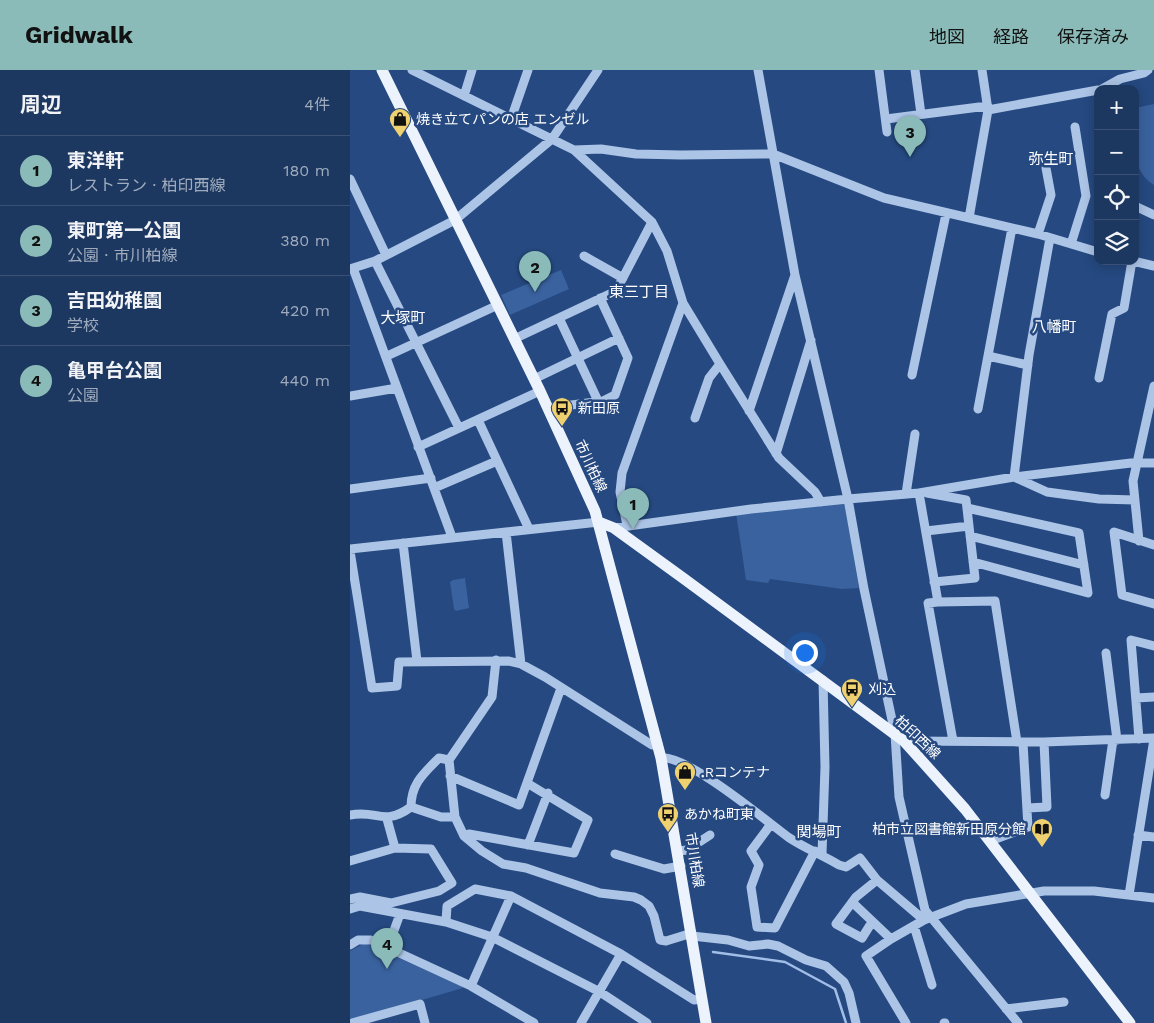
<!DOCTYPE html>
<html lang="ja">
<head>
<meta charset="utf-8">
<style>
  body { margin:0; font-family:"Work Sans","Noto Sans JP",sans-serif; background:#294269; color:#f1f3f6 }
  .controls { position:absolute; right:15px; top:15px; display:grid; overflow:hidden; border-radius:10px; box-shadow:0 2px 12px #0003 }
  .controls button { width:45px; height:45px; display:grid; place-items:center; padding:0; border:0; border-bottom:1px solid #3a5175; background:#1c3760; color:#f1f3f6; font:25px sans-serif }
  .you { position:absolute; left:454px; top:582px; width:18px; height:18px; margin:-12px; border:4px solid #fff; border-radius:50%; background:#1a73e8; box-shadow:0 0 0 8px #1a73e833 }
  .badge { display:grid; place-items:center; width:32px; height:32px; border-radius:50%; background:#8bbbb9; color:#111; font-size:16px; font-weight:700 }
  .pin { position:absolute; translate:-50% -41px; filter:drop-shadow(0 1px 2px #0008) }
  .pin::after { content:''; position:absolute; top:26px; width:18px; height:15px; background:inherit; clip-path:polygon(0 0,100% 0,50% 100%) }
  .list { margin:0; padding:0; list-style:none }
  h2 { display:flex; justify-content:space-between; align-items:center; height:65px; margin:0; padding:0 20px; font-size:21px }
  h2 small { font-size:16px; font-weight:400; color:#a0acbd }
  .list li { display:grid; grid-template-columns:32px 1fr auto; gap:15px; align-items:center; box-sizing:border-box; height:70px; padding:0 20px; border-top:1px solid #3a5175 }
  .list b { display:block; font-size:19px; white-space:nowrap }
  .list p { margin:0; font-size:16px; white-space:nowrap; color:#a0acbd }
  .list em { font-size:16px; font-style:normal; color:#a0acbd }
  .icon { flex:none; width:28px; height:28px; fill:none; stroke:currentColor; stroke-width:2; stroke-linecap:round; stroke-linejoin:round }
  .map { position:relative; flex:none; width:804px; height:953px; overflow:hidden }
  header { display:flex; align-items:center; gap:30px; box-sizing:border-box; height:70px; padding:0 25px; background:#8bbbb9; color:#111 }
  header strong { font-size:24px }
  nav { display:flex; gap:28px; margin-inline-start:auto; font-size:18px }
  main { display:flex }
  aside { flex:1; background:#1c3760 }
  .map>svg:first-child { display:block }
  .green { fill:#39629e }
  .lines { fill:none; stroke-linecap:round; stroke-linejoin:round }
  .stream { stroke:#a0bee7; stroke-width:2.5 }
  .minor { stroke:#acc4e6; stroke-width:9 }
  .major { stroke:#edf3fd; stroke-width:11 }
  .labels { text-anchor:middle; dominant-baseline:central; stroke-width:5; stroke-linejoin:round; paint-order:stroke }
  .poi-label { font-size:14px; fill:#fff; stroke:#254980; text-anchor:start }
  .street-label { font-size:14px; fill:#fff; stroke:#254980 }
  .neighbourhood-label { font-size:15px; fill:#fff; stroke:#254980 }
</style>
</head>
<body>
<header>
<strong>Gridwalk</strong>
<nav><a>地図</a><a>経路</a><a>保存済み</a></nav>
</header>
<main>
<aside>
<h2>周辺<small>4件</small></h2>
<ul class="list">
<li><span class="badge">1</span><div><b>東洋軒</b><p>レストラン · 柏印西線</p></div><em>180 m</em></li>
<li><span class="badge">2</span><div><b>東町第一公園</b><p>公園 · 市川柏線</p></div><em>380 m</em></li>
<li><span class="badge">3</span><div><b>吉田幼稚園</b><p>学校</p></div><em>420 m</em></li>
<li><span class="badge">4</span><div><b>亀甲台公園</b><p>公園</p></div><em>440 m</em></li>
</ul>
</aside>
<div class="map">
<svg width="804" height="953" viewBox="0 0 804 953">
  <rect width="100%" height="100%" fill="#254980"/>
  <path class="green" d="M804,34V115C778,99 785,64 785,38Z
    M211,200L219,219L160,245L151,225Z
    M494,431L509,518L492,519L420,509L418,513L396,510L386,443Z
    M115,508L119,538L106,541L104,539L100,512L103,510Z
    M15,873L112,916L113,918L0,951V881Z"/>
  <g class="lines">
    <path class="stream" d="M363,882L435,892L485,919L496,953"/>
    <path class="minor" d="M62,0L224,80L302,152L317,181L333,233L370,294L429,388L465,422L471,432
      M408,0L445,205L498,429L569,423L588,532L578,533L603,671
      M529,0L537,62
      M565,0L571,44
      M752,19L770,9L794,3L798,0
      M114,26L122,0
      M638,40L748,20
      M161,49L178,0
      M536,49L637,36
      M224,80L251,79L286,84L331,85L423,84L534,128L688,164L748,182
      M0,109L36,185
      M785,136L804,145
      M619,148L638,40L632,0
      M688,164L701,125L696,98
      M700,168L679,285L664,407L697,422L749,429L785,430
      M721,174L736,126L725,57
      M234,186L273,208
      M25,191L105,150L202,69L248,0
      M783,191L804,196
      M3,198L102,467
      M0,199L25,191L109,358
      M209,248L248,331
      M164,269L266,221L302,152
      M37,286L148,235
      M638,286L678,295
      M562,305L596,144
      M749,308L762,244L774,238L782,191
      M184,309L269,268
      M0,326L47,318
      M198,338L253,331L265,325L278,288L250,228
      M628,339L662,158
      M399,341L445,205
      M345,348L359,308L370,294
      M128,350L179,459
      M68,377L190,321
      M426,384L461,270
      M84,418L147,391
      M0,419L81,408
      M569,423L664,407L781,393H804
      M577,423L616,430L625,508L584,512
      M556,424L565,364
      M617,438L729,463L738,523L623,492
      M277,455L270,422L272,403L333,233
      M264,458L401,439L498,429L514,519L545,664L549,727L575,840L668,953
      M576,461L619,456
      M156,462L171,594
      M620,466L734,495
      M789,471L783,411L804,316
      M53,473L67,591
      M804,475L764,462L772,525L804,534
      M0,479L249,452
      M0,481L22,618L47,616L49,592L159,591L171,594L195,607L302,675L308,674
      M588,532L645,531L667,672
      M756,583L767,670
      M146,590L142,627L99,690L105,747L114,766L132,781L153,794L176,798L250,823L284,827L291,830L299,836L304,846L310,870L316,871L342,863
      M786,628L804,627
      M789,669L781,570L804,576
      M554,671L694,672L804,668
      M311,688C336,684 415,750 438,767C454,778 473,785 489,795L496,797L510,788L527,810L574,850L616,834L694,821H744L804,828
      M99,690L89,688C73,704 61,714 61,737L91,747H105
      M100,706L169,735L211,618
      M755,725L763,670
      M677,738L697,737L694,672
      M0,745C27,739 33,757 61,737
      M37,749L45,778
      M421,754L401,781L409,795L401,817L407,857L425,858L465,781
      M788,765L804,767
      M114,766L119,764L224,783L238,750L177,713
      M640,771L678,757L673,673
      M178,775L198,723
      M329,781L337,780L360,765
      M265,784L314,799L331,796
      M472,784L475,697L473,610
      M0,791L45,778L81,779L102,813L89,821L41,833L10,827L0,829
      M779,825L804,669
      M502,832L541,869L574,850
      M0,839L10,836L96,852L142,867L250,922L297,953
      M96,852L97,836L125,819L161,826L271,884L344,930L352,929
      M522,852L512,868L486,854L506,827L527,810
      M564,856L582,915
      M342,866L378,870L399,876L418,874L428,876L456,890L476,896L494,912L499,923L506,953
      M541,869L516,886L556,953
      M0,875L8,870H21L121,916L184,953
      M38,877L50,844
      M121,916L161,826
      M656,939L714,932
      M2,953L70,934L75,953
      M231,953L271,884
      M594,953H595"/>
    <path class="major" d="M32,0L190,321L245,441L311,688L356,953
      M249,452L264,458L333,508L554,671L615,739L780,953"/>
  </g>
  <defs>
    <g id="shop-pin" transform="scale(1.125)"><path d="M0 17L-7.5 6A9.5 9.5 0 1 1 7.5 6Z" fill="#f0d170" stroke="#254980"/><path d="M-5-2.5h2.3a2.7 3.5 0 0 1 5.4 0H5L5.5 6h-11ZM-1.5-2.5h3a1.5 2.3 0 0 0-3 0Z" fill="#111"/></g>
    <g id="bus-pin" transform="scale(1.125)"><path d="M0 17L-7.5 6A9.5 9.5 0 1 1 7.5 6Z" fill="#f0d170" stroke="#254980"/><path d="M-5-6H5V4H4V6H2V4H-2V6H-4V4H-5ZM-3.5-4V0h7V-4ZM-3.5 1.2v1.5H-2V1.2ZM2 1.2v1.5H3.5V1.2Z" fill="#111"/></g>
    <g id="library-pin" transform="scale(1.125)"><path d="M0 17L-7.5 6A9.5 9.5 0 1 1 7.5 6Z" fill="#f0d170" stroke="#254980"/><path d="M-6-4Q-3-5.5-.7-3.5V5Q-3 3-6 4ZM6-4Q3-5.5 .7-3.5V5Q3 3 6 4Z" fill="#111"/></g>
  </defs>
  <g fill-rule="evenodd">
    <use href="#shop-pin" x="50" y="49"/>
    <use href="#bus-pin" x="212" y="338"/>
    <use href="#bus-pin" x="502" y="619"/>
    <use href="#shop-pin" x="335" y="702"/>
    <use href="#bus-pin" x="318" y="744"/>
    <use href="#library-pin" x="692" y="759"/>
  </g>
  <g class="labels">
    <g class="poi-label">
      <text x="66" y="49">焼き立てパンの店 エンゼル</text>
      <text x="228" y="338">新田原</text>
      <text x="518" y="619">刈込</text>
      <text x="351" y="702">.Rコンテナ</text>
      <text x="334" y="744">あかね町東</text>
      <text x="676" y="759" text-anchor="end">柏市立図書館新田原分館</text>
    </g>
    <g class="street-label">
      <text transform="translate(241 396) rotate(65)">市川柏線</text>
      <text transform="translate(568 667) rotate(43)">柏印西線</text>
      <text transform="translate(345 790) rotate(81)">市川柏線</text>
    </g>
    <g class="neighbourhood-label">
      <text x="701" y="89">弥生町</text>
      <text x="289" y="222">東三丁目</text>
      <text x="53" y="248">大塚町</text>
      <text x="704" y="257">八幡町</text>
      <text x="469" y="762">関場町</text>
    </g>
  </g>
</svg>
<div class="controls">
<button>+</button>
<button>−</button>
<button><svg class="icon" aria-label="locate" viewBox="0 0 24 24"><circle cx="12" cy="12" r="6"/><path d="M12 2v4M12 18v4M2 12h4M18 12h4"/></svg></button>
<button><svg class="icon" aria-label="layers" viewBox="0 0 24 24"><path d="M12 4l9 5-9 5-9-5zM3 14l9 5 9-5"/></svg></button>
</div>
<div class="you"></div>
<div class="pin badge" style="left:283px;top:459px">1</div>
<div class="pin badge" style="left:185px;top:222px">2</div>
<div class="pin badge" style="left:560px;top:87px">3</div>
<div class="pin badge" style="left:37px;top:899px">4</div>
</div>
</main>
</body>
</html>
